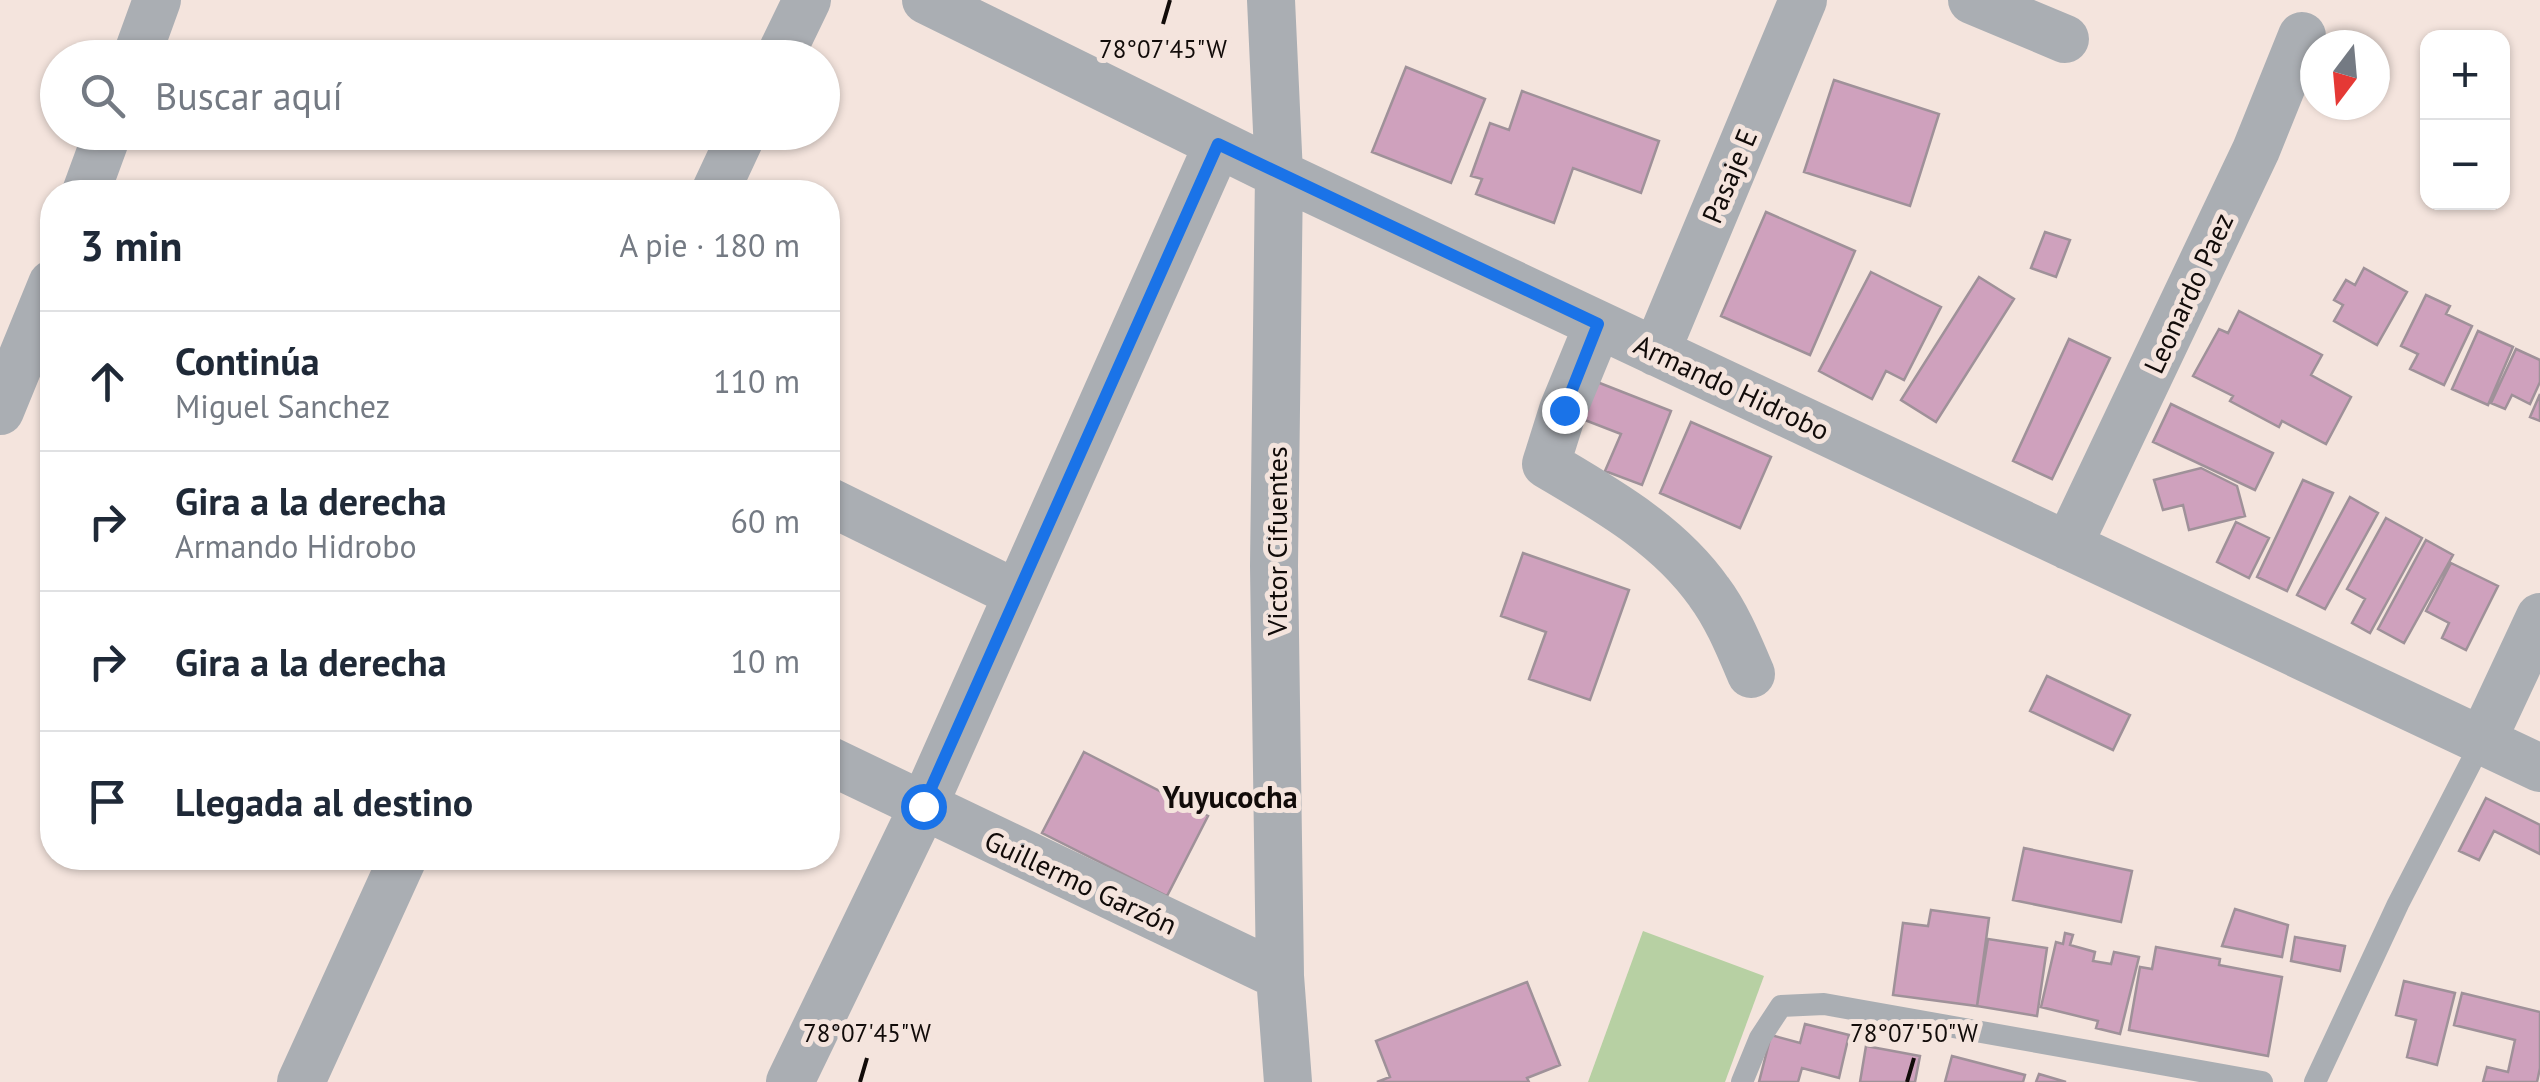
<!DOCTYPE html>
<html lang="es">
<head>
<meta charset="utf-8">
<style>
  body { margin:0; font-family:"PT Sans",sans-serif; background:#f6f6f7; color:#1f2937 }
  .controls { position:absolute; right:30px; top:30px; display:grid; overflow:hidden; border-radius:20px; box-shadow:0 2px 8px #0004 }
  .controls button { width:90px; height:90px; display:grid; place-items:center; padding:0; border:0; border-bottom:2px solid #e0e1e3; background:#fff; color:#1f2937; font:50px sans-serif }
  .compass { position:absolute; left:2300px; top:30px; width:90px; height:90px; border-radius:50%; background:#fff; box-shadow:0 2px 8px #0004; rotate:196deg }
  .stop { position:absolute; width:30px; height:30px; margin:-22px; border:8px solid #1a73e8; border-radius:50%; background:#fff }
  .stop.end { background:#1a73e8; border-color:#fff; box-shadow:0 2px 10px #0008 }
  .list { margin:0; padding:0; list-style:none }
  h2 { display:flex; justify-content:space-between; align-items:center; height:130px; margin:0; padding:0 40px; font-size:42px }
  h2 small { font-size:32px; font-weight:400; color:#747a83 }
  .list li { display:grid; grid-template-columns:65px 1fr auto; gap:30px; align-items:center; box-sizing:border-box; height:140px; padding:0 40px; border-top:2px solid #e0e1e3 }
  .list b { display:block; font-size:38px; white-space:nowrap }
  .list p { margin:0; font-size:32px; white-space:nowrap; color:#747a83 }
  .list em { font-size:32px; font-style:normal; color:#747a83 }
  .icon { flex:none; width:55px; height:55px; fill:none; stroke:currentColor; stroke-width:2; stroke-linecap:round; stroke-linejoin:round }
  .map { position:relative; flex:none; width:2540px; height:1082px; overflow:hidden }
  .search { position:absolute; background:#fff; box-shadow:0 2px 8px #0004; left:40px; top:40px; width:800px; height:110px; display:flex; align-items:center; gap:25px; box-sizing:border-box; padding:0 35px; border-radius:55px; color:#747a83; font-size:38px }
  .panel { position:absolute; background:#fff; box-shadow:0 2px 8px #0004; left:40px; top:180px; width:800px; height:690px; border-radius:40px }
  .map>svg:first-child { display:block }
  .green { fill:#b7d0a3 }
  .building { fill:#cfa1bd; stroke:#9f9199; stroke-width:2.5 }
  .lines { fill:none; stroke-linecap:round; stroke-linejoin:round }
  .lane { stroke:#aaaeb3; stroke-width:22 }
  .street { stroke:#aaaeb3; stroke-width:48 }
  .route { stroke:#1a73e8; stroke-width:12 }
  .ticks { fill:none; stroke:#110b09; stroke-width:4 }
  .labels { text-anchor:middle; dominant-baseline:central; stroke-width:10; stroke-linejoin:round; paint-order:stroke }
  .street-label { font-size:28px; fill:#110b09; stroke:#f4e4dd }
  .neighbourhood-label { font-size:30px; font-weight:bold; fill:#110b09; stroke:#f4e4dd }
  .ticks-label { font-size:25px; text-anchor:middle; fill:#110b09; stroke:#f4e4dd; stroke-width:10; stroke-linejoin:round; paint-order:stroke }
</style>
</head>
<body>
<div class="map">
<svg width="2540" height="1082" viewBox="0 0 2540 1082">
  <rect width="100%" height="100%" fill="#f4e4dd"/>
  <path class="green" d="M1643,931L1764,976L1725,1082H1588Z"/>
  <path class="building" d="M1406,67L1485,99L1451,183L1372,152Z
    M1834,80L1939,114L1910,206L1804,172Z
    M1522,91L1659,141L1641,193L1573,168L1554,223L1476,194L1482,179L1471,176L1490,123L1509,130Z
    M1766,212L1855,251L1810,355L1721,316Z
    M2045,232L2070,240L2056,277L2031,268Z
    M2364,268L2407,292L2377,345L2334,321L2343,305L2334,300L2346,280L2355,285Z
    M1871,272L1941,307L1904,380L1886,371L1872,399L1819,371Z
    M1979,277L2014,299L1936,422L1901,400Z
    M2426,295L2450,306L2446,314L2472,326L2444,385L2410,369L2418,354L2401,346Z
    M2239,311L2322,355L2311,375L2351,397L2326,444L2282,421L2279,427L2230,401L2233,396L2193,376L2219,329L2228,333Z
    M2478,331L2513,347L2488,405L2452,389Z
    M2069,339L2110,358L2052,479L2013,461Z
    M2516,349L2540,360V382L2530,404L2512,395L2505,409L2491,403Z
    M1592,380L1671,411L1642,485L1605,471L1621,434L1577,417Z
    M2540,394V421L2530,417Z
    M2171,404L2273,453L2255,490L2153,442Z
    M1691,422L1771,457L1740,528L1660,493Z
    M2201,468L2237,486L2245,516L2189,530L2183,505L2163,510L2154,480Z
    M2303,480L2333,493L2287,591L2257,577Z
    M2350,497L2378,513L2325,609L2297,595Z
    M2386,518L2422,538L2370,633L2352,623L2365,599L2347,589Z
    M2236,522L2269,538L2249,578L2217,562Z
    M2426,540L2453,555L2404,643L2378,629Z
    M1523,553L1629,590L1590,700L1529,679L1546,632L1501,616Z
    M2451,563L2498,586L2466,650L2442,638L2449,623L2426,611Z
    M2047,676L2130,715L2113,750L2030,711Z
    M1084,752L1208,816L1167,896L1042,833Z
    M2486,798L2540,825V854L2494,831L2479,860L2459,851Z
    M2024,848L2132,871L2121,922L2013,900Z
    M2235,909L2288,925L2282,957L2222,946Z
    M1931,910L1989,918L1977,1006L1893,995L1903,923L1928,926Z
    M2065,933L2073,935L2070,945L2095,952L2093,961L2111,964L2114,952L2139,957L2120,1034L2096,1028L2098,1021L2041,1007L2056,942L2063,944Z
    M2295,937L2345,946L2340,971L2291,961Z
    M1988,939L2047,948L2037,1016L1977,1006Z
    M2156,947L2220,959L2219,965L2282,977L2268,1056L2129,1030L2140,967L2152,969Z
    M2404,981L2455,993L2437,1065L2407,1057L2416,1020L2396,1015Z
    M1527,982L1560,1065L1527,1078L1529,1082H1377L1390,1077L1376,1041Z
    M2462,993L2540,1012V1068L2537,1082H2483L2487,1067L2508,1072L2515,1040L2454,1025Z
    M1805,1024L1849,1035L1839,1078L1802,1068L1798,1082H1759L1771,1035L1800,1043Z
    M1866,1046L1920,1056L1915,1082H1860Z
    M1952,1056L2025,1075L2023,1082H1945Z
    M2039,1074L2066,1082H2036Z"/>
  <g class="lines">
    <path class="lane" d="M1742,1082L1760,1038L1781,1006L1824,1004L2262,1082
      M2315,1082L2398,904L2482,741"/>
    <path class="street" d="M926,0L1279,174L2540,768
      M1271,0L1279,174L1274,566L1280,976L1288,1082
      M1972,0L2065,39
      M136,58L157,0
      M779,58L807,0
      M86,192L108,132
      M715,192L743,132
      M1598,325L1563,410L1546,464C1605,499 1668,534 1709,592C1727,616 1739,646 1751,674
      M1656,352L1803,0
      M0,411L52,284
      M828,501L1017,594
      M2068,546L2256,150L2302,36
      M2482,741L2540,617
      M828,760L1280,976
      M301,1082L403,858
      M790,1082L923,807L1218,144"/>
  </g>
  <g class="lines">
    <path class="route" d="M923,806L1218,144L1598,324L1564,410"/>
  </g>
  <path class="ticks" d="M1163,24L1170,0M860,1082L867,1058M1907,1082L1914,1058"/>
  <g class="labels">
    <g class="street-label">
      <text transform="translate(1729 176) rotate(-67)">Pasaje E</text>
      <text transform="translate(2188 293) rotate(-65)">Leonardo Paez</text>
      <text transform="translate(1732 387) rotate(25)">Armando Hidrobo</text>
      <text transform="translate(1276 541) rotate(-90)">Victor Cifuentes</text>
      <text transform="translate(1081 882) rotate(25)">Guillermo Garzón</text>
    </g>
    <g class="neighbourhood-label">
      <text x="1230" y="796">Yuyucocha</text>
    </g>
  </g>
  <g class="ticks-label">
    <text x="1163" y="58">78°07'45"W</text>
    <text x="867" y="1042">78°07'45"W</text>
    <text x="1914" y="1042">78°07'50"W</text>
  </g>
</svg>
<div class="controls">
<button>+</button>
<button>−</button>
</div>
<svg class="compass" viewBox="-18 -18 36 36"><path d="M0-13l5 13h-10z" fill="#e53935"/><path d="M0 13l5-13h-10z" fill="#747a83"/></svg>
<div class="stop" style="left:923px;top:806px"></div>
<div class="stop end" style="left:1564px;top:410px"></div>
<div class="search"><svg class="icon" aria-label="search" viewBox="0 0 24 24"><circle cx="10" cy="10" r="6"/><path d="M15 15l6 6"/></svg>Buscar aquí</div>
<section class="panel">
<h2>3 min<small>A pie · 180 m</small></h2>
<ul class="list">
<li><svg class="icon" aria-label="ahead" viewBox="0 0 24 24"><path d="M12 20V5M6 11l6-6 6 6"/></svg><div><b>Continúa</b><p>Miguel Sanchez</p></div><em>110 m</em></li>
<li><svg class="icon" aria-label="right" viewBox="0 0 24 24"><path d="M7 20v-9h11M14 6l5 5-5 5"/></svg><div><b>Gira a la derecha</b><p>Armando Hidrobo</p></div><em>60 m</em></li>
<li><svg class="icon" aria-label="right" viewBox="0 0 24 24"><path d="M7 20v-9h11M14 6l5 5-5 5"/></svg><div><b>Gira a la derecha</b></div><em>10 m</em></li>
<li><svg class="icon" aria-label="arrive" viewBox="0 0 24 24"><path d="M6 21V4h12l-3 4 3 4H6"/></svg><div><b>Llegada al destino</b></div></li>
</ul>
</section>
</div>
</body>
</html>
